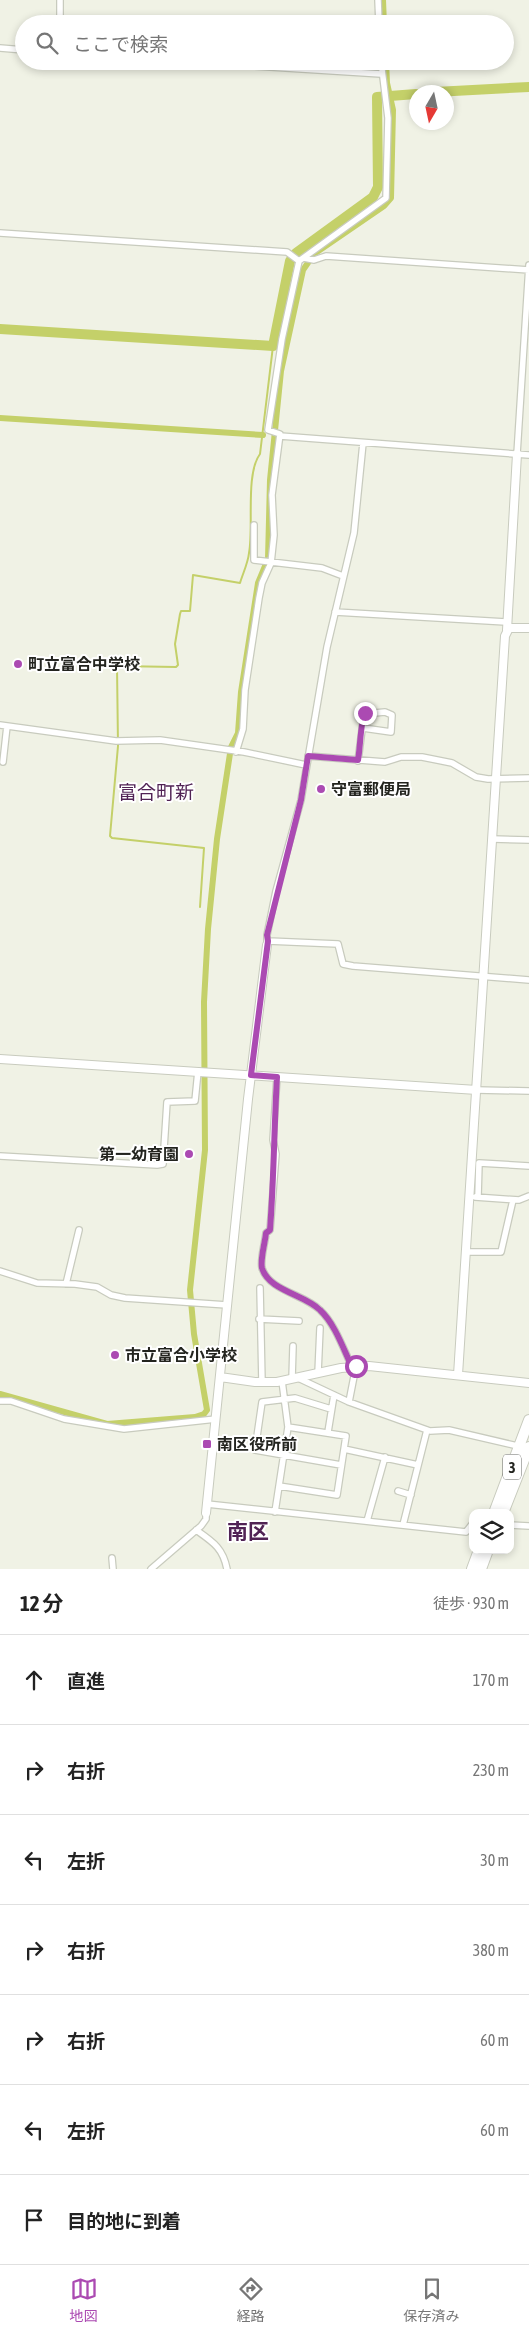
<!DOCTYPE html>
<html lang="ja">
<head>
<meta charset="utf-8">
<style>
  body { margin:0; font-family:"Asap Condensed","Noto Sans JP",sans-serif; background:#f2f2f2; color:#222 }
  .controls { position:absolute; right:15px; bottom:15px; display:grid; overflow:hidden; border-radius:10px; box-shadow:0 2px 8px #0003 }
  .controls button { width:45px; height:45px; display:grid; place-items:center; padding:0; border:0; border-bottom:1px solid #e0e0e0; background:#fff; color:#222; font:25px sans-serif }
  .compass { position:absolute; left:409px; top:85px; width:45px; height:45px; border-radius:50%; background:#fff; box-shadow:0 2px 8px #0003; rotate:189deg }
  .stop { position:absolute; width:15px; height:15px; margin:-11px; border:4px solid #ab4ab2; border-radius:50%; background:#fff }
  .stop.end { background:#ab4ab2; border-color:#fff; box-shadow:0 1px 5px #0008 }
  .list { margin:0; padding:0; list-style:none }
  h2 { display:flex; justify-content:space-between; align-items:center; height:65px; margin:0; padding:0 20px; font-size:21px }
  h2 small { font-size:16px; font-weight:400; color:#767676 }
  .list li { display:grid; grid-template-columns:32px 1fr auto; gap:15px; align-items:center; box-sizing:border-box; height:90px; padding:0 20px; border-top:1px solid #e0e0e0 }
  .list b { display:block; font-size:19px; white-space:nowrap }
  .list em { font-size:16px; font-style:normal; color:#767676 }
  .icon { flex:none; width:28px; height:28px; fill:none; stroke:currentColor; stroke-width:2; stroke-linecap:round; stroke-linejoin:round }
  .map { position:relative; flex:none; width:529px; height:1569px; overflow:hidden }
  .search { position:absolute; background:#fff; box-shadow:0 2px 8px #0003; left:15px; right:15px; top:15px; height:55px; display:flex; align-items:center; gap:12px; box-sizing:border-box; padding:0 18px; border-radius:28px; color:#767676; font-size:19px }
  .sheet { height:695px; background:#fff }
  nav { display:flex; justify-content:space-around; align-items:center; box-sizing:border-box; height:70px; border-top:1px solid #e0e0e0; background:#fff; font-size:14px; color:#767676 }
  nav a { display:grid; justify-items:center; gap:2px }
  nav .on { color:#ab4ab2 }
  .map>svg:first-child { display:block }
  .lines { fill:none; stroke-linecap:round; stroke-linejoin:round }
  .stream { stroke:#c4d069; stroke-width:2 }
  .canal { stroke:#c4d069; stroke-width:6 }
  .river { stroke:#c4d069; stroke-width:10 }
  .street-casing { stroke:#c8cbbe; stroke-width:8 }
  .secondary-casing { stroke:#c8cbbe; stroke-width:10 }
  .highway-casing { stroke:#c8cbbe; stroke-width:12 }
  .street { stroke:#fff; stroke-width:5.5 }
  .secondary { stroke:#fff; stroke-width:8 }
  .highway { stroke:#fff; stroke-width:10 }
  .route { stroke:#ab4ab2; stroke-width:6 }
  .poi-dot { fill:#ab4ab2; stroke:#fff; stroke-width:2 }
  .labels { text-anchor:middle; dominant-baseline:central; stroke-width:4; stroke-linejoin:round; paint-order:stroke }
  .shield { fill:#fff; stroke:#656662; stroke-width:1 }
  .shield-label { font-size:15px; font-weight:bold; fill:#23241f }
  .poi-label { font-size:16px; font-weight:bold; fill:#23241f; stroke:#fff; text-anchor:start }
  .quarter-label { font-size:19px; fill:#512355; stroke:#fff }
  .district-label { font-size:21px; font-weight:bold; fill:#512355; stroke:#fff }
</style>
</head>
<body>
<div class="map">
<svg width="529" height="1569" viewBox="0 0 529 1569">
  <rect width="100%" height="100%" fill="#f0f2e5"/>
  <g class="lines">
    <path class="stream" d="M200,907L204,848L112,838L110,836L118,746L117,666L176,667L178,665L175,644L180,614L181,611H190L193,575L240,583C243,573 248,563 249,553C254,528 245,474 260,454L273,346"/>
    <path class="canal" d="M383,0L384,24
      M0,418L263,435
      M0,1394L107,1424L195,1417L204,1414L207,1410L194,1334L190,1290L205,1150L204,1002L208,929L217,839L231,747L238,733L241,692L258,583L268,559L270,480L281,371L303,270L314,254L384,206L391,198L393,110L387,83L386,61"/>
    <path class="river" d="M435,92L529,87
      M0,329L273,346L290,261L296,253L373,197L378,187L377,97L416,94"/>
    <g class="street-casing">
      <path id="street" d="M378,0L379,24
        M60,24V0
        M0,48L24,50
        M176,61L381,74
        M0,233L287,252L299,261
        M304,258L314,260L326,256L529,270
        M280,436L529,455
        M517,454L529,265
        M254,525V560L322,568L343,576
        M335,612L506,622
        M0,725L116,741L160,740L244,752L306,765
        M236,752L243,729L245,690L259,598L262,583L271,563L274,535L272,495L280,434L268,430L282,339L299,261L386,198L388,118L381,61
        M308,756L385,762L401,757H422L452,763L476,777L488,779L529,778
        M358,761L364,714L385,712L392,715L391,732L363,728
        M3,762L7,726
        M493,839L529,840
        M268,941L338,944L343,964L353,966L529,980
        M267,945V935L276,891L301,800L327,647L354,533L363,443
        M277,1077L273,1140L276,1154L270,1230L266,1233C265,1243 260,1259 262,1268C269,1291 304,1294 320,1310C335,1324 343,1348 352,1367
        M477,1090L529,1091
        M0,1156L157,1165L163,1164L167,1102L195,1101L198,1071
        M475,1197L519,1200L529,1196
        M478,1197L479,1163L529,1166
        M467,1252H501L513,1200
        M0,1271L37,1283L75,1284L97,1287L111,1295L125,1298L227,1305
        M66,1284L79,1230
        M260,1288L262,1383
        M259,1319L299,1321
        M318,1373L320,1328
        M298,1378L349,1402L430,1431L449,1430L522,1447
        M292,1379L293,1346
        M0,1401H11L64,1419L124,1429L216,1419
        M349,1402L356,1366
        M331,1409L295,1398L262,1402L255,1450L341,1465
        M328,1432L334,1395
        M344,1449L418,1465
        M279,1486L337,1495L346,1436L288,1427
        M398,1491L411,1495
        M207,1504L466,1532L473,1523
        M275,1512L288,1427L282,1381
        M367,1521L385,1457
        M403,1525L427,1430
        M510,1525L529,1526
        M196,1530C213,1542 223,1548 227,1569
        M112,1558L113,1569
        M151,1569L201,1526L206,1519V1513"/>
    </g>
    <g class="secondary-casing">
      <path id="secondary" d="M507,630L517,454
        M0,1059L477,1090
        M458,1375L505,636L509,628H529
        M220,1377L255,1382H277L341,1368L369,1366L529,1383
        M206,1513L248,1099L267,945"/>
    </g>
    <g class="highway-casing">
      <path id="highway" d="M494,1513L529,1420
        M503,1513L529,1447
        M472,1569L479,1550
        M481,1569L488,1550"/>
    </g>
    <use href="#street" class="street"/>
    <use href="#secondary" class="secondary"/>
    <use href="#highway" class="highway"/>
  </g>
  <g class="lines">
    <path class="route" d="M356,1366L352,1367C343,1348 335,1324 320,1310C304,1294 269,1291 262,1268C260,1259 265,1243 266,1233L270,1230C274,1178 274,1128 277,1077L251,1075L268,941L267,935L301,800L308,756L358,760C360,751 361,717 365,713"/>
  </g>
  <g class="poi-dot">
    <circle cx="18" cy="664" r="5"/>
    <circle cx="321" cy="789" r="5"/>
    <circle cx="189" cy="1154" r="5"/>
    <circle cx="115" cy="1355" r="5"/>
    <rect x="202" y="1439" width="10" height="10" rx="2.5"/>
  </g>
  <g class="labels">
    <rect class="shield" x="503" y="1454.5" width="18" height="25" rx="4"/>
    <g class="shield-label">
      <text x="512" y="1467">3</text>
    </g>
    <g class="poi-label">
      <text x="28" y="664">町立富合中学校</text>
      <text x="331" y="789">守富郵便局</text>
      <text x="179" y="1154" text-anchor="end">第一幼育園</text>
      <text x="125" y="1355">市立富合小学校</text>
      <text x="217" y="1444">南区役所前</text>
    </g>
    <g class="quarter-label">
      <text x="156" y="792">富合町新</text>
    </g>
    <g class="district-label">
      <text x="248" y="1531">南区</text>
    </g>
  </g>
</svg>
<div class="controls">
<button><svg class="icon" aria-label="layers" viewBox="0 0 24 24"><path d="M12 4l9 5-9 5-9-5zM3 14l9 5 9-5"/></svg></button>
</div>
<svg class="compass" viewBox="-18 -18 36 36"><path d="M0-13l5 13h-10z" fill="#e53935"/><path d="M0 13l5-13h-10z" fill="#767676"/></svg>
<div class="stop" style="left:356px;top:1366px"></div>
<div class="stop end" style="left:365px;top:713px"></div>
<div class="search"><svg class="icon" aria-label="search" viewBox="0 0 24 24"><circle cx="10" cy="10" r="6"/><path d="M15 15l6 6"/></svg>ここで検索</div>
</div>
<section class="sheet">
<h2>12 分<small>徒歩 · 930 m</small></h2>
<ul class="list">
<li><svg class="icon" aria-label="ahead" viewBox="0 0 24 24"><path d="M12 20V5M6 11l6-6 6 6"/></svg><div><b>直進</b></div><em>170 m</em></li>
<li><svg class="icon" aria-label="right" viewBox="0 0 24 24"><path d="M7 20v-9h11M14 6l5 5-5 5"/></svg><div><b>右折</b></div><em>230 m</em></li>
<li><svg class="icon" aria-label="left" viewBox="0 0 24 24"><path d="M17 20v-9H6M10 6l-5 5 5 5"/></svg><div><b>左折</b></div><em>30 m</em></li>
<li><svg class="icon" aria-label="right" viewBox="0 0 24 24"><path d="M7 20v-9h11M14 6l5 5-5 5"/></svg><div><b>右折</b></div><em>380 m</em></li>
<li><svg class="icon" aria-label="right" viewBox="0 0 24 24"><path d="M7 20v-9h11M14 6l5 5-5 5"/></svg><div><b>右折</b></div><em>60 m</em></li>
<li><svg class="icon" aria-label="left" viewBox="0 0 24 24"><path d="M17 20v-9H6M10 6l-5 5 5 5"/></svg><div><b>左折</b></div><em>60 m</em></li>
<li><svg class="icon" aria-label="arrive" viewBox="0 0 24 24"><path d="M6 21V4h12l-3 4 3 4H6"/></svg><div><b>目的地に到着</b></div></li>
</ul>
</section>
<nav>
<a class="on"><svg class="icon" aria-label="map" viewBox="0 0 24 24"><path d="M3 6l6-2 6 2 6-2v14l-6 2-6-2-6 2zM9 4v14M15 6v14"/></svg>地図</a>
<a><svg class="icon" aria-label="directions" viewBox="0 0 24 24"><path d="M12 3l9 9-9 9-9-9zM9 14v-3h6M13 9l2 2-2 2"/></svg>経路</a>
<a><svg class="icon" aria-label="saved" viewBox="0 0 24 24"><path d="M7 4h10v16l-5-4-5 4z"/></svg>保存済み</a>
</nav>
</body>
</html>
